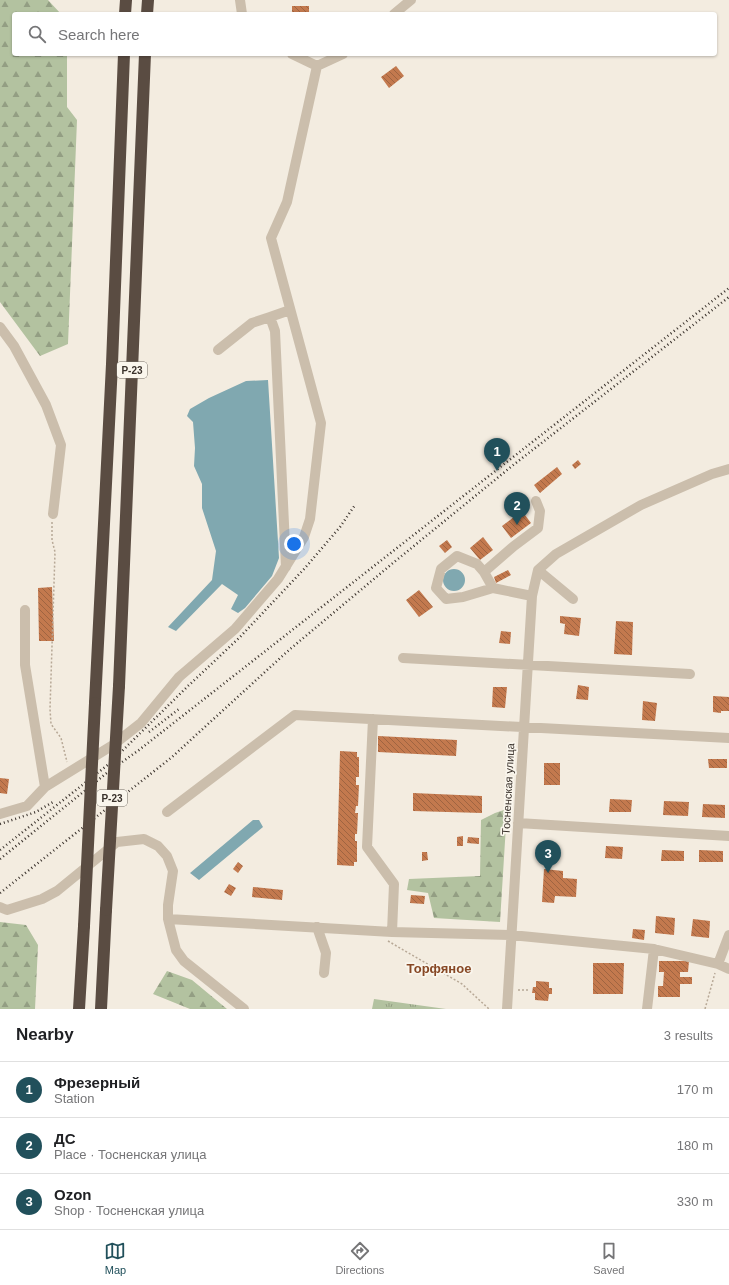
<!DOCTYPE html>
<html lang="en">
<head>
<meta charset="utf-8">
<style>
  body { margin:0; font-family:Arial,sans-serif; background:#f6f6f6; color:#202124 }
  .you { position:absolute; left:294px; top:544px; width:14px; height:14px; margin:-10px; border:3px solid #fff; border-radius:50%; background:#1a73e8; box-shadow:0 0 0 6px #1a73e833 }
  .badge { display:grid; place-items:center; width:26px; height:26px; border-radius:50%; background:#21505b; color:#fff; font-size:13px; font-weight:700 }
  .pin { position:absolute; translate:-50% -33px; filter:drop-shadow(0 1px 2px #0008) }
  .pin::after { content:''; position:absolute; top:21px; width:14px; height:12px; background:inherit; clip-path:polygon(0 0,100% 0,50% 100%) }
  .list { margin:0; padding:0; list-style:none }
  h2 { display:flex; justify-content:space-between; align-items:center; height:52px; margin:0; padding:0 16px; font-size:17px }
  h2 small { font-size:13px; font-weight:400; color:#757577 }
  .list li { display:grid; grid-template-columns:26px 1fr auto; gap:12px; align-items:center; box-sizing:border-box; height:56px; padding:0 16px; border-top:1px solid #e0e0e0 }
  .list b { display:block; font-size:15px; white-space:nowrap }
  .list p { margin:0; font-size:13px; white-space:nowrap; color:#757577 }
  .list em { font-size:13px; font-style:normal; color:#757577 }
  .icon { flex:none; width:22px; height:22px; fill:none; stroke:currentColor; stroke-width:2; stroke-linecap:round; stroke-linejoin:round }
  .map { position:relative; flex:none; width:729px; height:1009px; overflow:hidden }
  .search { position:absolute; background:#fff; box-shadow:0 1px 3px #0004; left:12px; right:12px; top:12px; height:44px; display:flex; align-items:center; gap:10px; box-sizing:border-box; padding:0 14px; border-radius:4px; color:#757577; font-size:15px }
  .sheet { height:220px; background:#fff }
  nav { display:flex; justify-content:space-around; align-items:center; box-sizing:border-box; height:56px; border-top:1px solid #e0e0e0; background:#fff; font-size:11px; color:#757577 }
  nav a { display:grid; justify-items:center; gap:2px }
  nav .on { color:#21505b }
  .map>svg:first-child { display:block }
  .forest { fill:url(#forest-firs) }
  .park { fill:url(#park-tufts) }
  .water { fill:#80a8b0 }
  .building { fill:url(#building-back-hatch) }
  .lines { fill:none; stroke-linecap:round; stroke-linejoin:round }
  .path { stroke:#b7a896; stroke-width:1.5; stroke-dasharray:2 2; stroke-linecap:butt }
  .minor { stroke:#cbbeac; stroke-width:10 }
  .highway { stroke:#5a4c42; stroke-width:12 }
  .rail { stroke:#39312b; stroke-width:2.5; stroke-dasharray:1 3; stroke-linecap:butt }
  .highway-bridge { stroke:#5a4c42; stroke-width:12 }
  .labels { text-anchor:middle; dominant-baseline:central; stroke-width:3.5; stroke-linejoin:round; paint-order:stroke }
  .shield { fill:#faf6ed; stroke:#736c65; stroke-width:1 }
  .shield-label { font-size:10px; font-weight:bold; fill:#39312b }
  .street-label { font-size:11px; fill:#39312b; stroke:#faf6ed }
  .quarter-label { font-size:13px; font-weight:bold; fill:#874825; stroke:#faf6ed }
</style>
</head>
<body>
<div class="map">
<svg width="729" height="1009" viewBox="0 0 729 1009">
  <defs>
    <pattern id="forest-firs" width="22" height="20" patternUnits="userSpaceOnUse"><rect width="22" height="20" fill="#b3c2a0"/><path d="M5 1l3.5 6h-7zM16 11l3.5 6h-7z" fill="#939e83"/></pattern>
    <pattern id="park-tufts" width="24" height="20" patternUnits="userSpaceOnUse"><rect width="24" height="20" fill="#b3c2a0"/><path d="M3 7l-1-3M5 7V3M7 7l1-3M15 17l-1-3M17 17v-4M19 17l1-3" fill="none" stroke="#939e83"/></pattern>
    <pattern id="building-back-hatch" width="6" height="6" patternUnits="userSpaceOnUse"><rect width="6" height="6" fill="#c3794e"/><path d="M-1 5l2 2M0 0l6 6M5-1l2 2" fill="none" stroke="#9f6441"/></pattern>
  </defs>
  <rect width="100%" height="100%" fill="#f3ece0"/>
  <path class="forest" d="M0,0H48L61,14H14V54H67V107L77,120L68,344L40,356L0,302Z
    M507,809L500,922L434,918L428,893L407,890L409,879L480,876L481,820L495,813Z
    M0,922L26,925L38,945L35,1009H0Z
    M167,971L192,980L227,1009H190L153,994Z"/>
  <path class="park" d="M374,999L446,1009H372Z"/>
  <path class="water" d="M268,380L279,558L272,576L245,608L238,613L231,609L238,595L222,584L176,631L168,627L212,580L216,551L202,508V484L194,466L195,448L193,422L187,416L190,409L209,398L246,381Z
    M443 580a11 11 0 1 1 22 0a11 11 0 1 1-22 0Z
    M253,820H259L263,827L199,880L190,873Z"/>
  <path class="building" d="M292,6H309V14H292Z
    M396,66L404,76L389,88L381,77Z
    M578,460L581,464L575,469L572,465Z
    M557,467L562,474L540,493L534,485Z
    M522,511L531,523L511,538L502,526Z
    M483,537L493,550L480,560L470,548Z
    M447,540L452,547L445,553L439,546Z
    M508,570L511,575L496,583L494,577Z
    M52,587L54,641H39L38,588Z
    M419,590L433,607L419,617L406,600Z
    M560,616L581,618L579,636L564,634L565,624L560,623Z
    M616,621L633,622L632,655L614,654Z
    M501,631L511,632L510,644L499,643Z
    M578,685L589,687L588,700L576,699Z
    M493,687H507L505,708L492,707Z
    M713,696L729,697V711H721V713L713,712Z
    M643,701L657,703L655,721L642,720Z
    M378,736L457,740L456,756L378,752Z
    M340,751L357,752V757H359V777H356V785H359L358,806H356L355,813H358L357,834H355V841H357V862H354V866L337,865Z
    M708,759H727V768H709Z
    M544,763H560V785H544Z
    M0,778L9,779L7,794L0,793Z
    M413,793L482,796V813L413,811Z
    M610,799L632,800L631,812H609Z
    M664,801L689,802L688,816L663,815Z
    M703,804L725,805V818L702,817Z
    M463,836V846H457V837Z
    M468,837L479,838V844L467,843Z
    M606,846L623,847L622,859L605,858Z
    M662,850L684,851V861H661Z
    M699,850L723,851V862H699Z
    M422,852H427L428,860L422,861Z
    M238,862L243,866L238,873L233,869Z
    M544,869L563,871V878L577,879L576,897L555,896L554,903L542,902Z
    M229,884L236,888L231,896L224,892Z
    M253,887L283,890L282,900L252,897Z
    M411,895L425,896L424,904L410,903Z
    M656,916L675,918L674,935L655,933Z
    M693,919L710,921L709,938L691,936Z
    M633,929L645,930L644,940L632,938Z
    M659,961H689L688,972H680V977H692V984H680V997H658V986H663L664,972H659Z
    M593,963H624L623,994H593Z
    M536,981L549,982V988H552V994H549L548,1001L535,1000V993H532L533,987H536Z"/>
  <g class="lines">
    <path class="path" d="M52,522V540L55,552L50,709L51,724L61,738L67,762
      M388,941L462,984L489,1009
      M518,990H529
      M705,1009L715,973"/>
    <path class="minor" d="M240,0L242,14
      M394,14L411,0
      M292,54L317,66
      M270,317L290,310
      M0,327L14,346L46,405L61,445L53,514
      M218,350L252,323L270,317L275,331L286,567
      M538,570L556,554L641,505L712,474L729,469
      M538,570L573,599
      M484,572L514,546L538,528L540,511L536,501
      M493,588L484,572L477,564L457,556L441,569L436,588L446,599L463,597L493,588L532,596
      M403,658L690,674
      M373,719L367,847L394,884L392,932
      M45,787L113,745L141,723L179,677L235,629L278,579L304,537L310,519L321,423L271,238L287,202L317,66L343,54
      M167,812L295,715L729,738
      M0,814L27,806L45,787L25,665V610
      M518,823L729,836
      M0,907L7,910L42,899L57,891L117,842L144,839L158,846L167,856L173,871L168,905V919L176,950L184,961L244,1009
      M168,919L392,932L511,935L654,949L718,964L729,969
      M317,927L326,953L324,973
      M718,964L729,935
      M507,1009L532,596L538,570
      M647,1009L654,949"/>
    <path class="highway" d="M125,14L126,0
      M147,14L148,0
      M119,686L145,54
      M95,703L112,364L124,54
      M79,1009L84,926
      M101,1009L106,910"/>
    <path class="rail" d="M149,732L179,709
      M114,759L188,686L240,637L305,568L340,527L355,505
      M0,824L36,812L53,802
      M0,850L119,756
      M0,859L108,772L139,750L729,288
      M0,893L172,757L289,650L393,563L512,466L729,297"/>
    <path class="highway-bridge" d="M106,910L119,686
      M84,926L95,703"/>
  </g>
  <g class="labels">
    <g class="shield">
      <rect x="117" y="362" width="30" height="16" rx="3"/>
      <rect x="97" y="790" width="30" height="16" rx="3"/>
    </g>
    <g class="shield-label">
      <text x="132" y="370">Р-23</text>
      <text x="112" y="798">Р-23</text>
    </g>
    <g class="street-label">
      <text transform="translate(508 789) rotate(-87)">Тосненская улица</text>
    </g>
    <g class="quarter-label">
      <text x="439" y="968">Торфяное</text>
    </g>
  </g>
</svg>
<div class="you"></div>
<div class="pin badge" style="left:497px;top:471px">1</div>
<div class="pin badge" style="left:517px;top:525px">2</div>
<div class="pin badge" style="left:548px;top:873px">3</div>
<div class="search"><svg class="icon" aria-label="search" viewBox="0 0 24 24"><circle cx="10" cy="10" r="6"/><path d="M15 15l6 6"/></svg>Search here</div>
</div>
<section class="sheet">
<h2>Nearby<small>3 results</small></h2>
<ul class="list">
<li><span class="badge">1</span><div><b>Фрезерный</b><p>Station</p></div><em>170 m</em></li>
<li><span class="badge">2</span><div><b>ДС</b><p>Place · Тосненская улица</p></div><em>180 m</em></li>
<li><span class="badge">3</span><div><b>Ozon</b><p>Shop · Тосненская улица</p></div><em>330 m</em></li>
</ul>
</section>
<nav>
<a class="on"><svg class="icon" aria-label="map" viewBox="0 0 24 24"><path d="M3 6l6-2 6 2 6-2v14l-6 2-6-2-6 2zM9 4v14M15 6v14"/></svg>Map</a>
<a><svg class="icon" aria-label="directions" viewBox="0 0 24 24"><path d="M12 3l9 9-9 9-9-9zM9 14v-3h6M13 9l2 2-2 2"/></svg>Directions</a>
<a><svg class="icon" aria-label="saved" viewBox="0 0 24 24"><path d="M7 4h10v16l-5-4-5 4z"/></svg>Saved</a>
</nav>
</body>
</html>
